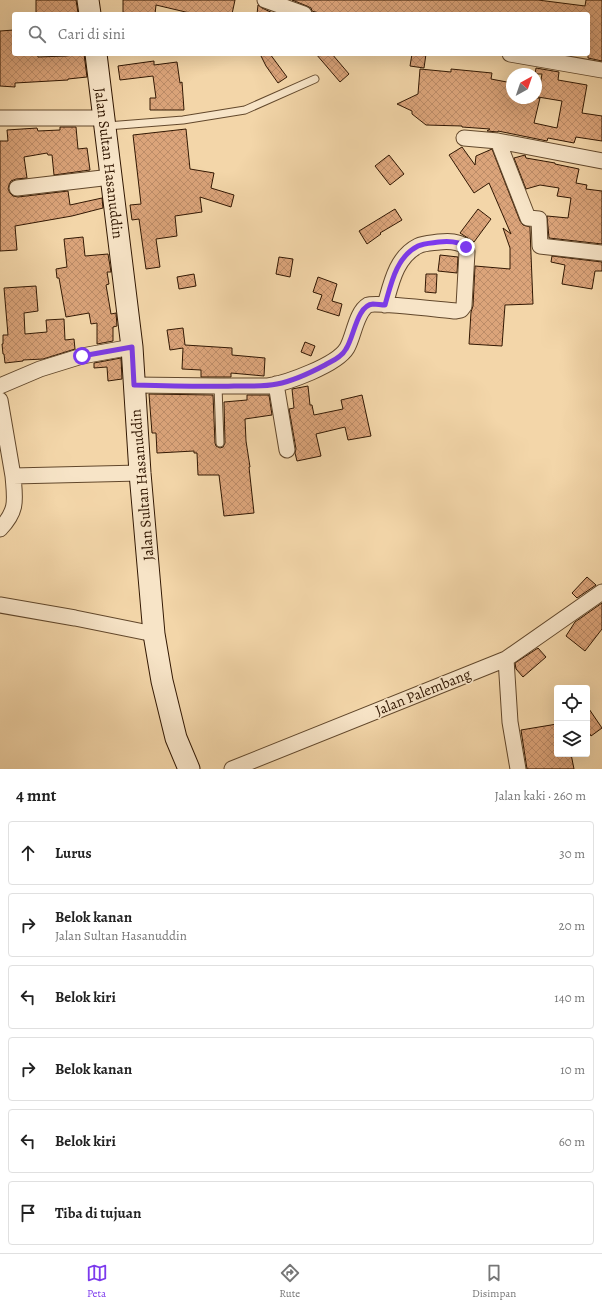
<!DOCTYPE html>
<html lang="id">
<head>
<meta charset="utf-8">
<style>
  body { margin:0; font-family:Alegreya,serif; background:#f2f2f2; color:#222 }
  .controls { position:absolute; right:12px; bottom:12px; display:grid; overflow:hidden; border-radius:4px; box-shadow:0 4px 16px #0002 }
  .controls button { width:36px; height:36px; display:grid; place-items:center; padding:0; border:0; border-bottom:1px solid #e0e0e0; background:#fff; color:#222; font:20px sans-serif }
  .compass { position:absolute; left:506px; top:68px; width:36px; height:36px; border-radius:50%; background:#fff; box-shadow:0 4px 16px #0002; rotate:40deg }
  .stop { position:absolute; width:12px; height:12px; margin:-9px; border:3px solid #7c3aed; border-radius:50%; background:#fff }
  .stop.end { background:#7c3aed; border-color:#fff; box-shadow:0 1px 4px #0008 }
  .list { margin:0; padding:0; list-style:none }
  h2 { display:flex; justify-content:space-between; align-items:center; height:52px; margin:0; padding:0 16px; font-size:17px }
  h2 small { font-size:13px; font-weight:400; color:#767676 }
  .list li { display:grid; grid-template-columns:26px 1fr auto; gap:12px; align-items:center; box-sizing:border-box; height:64px; margin:0 8px 8px; padding:0 8px; border:1px solid #e0e0e0; border-radius:4px }
  .list b { display:block; font-size:15px; white-space:nowrap }
  .list p { margin:0; font-size:13px; white-space:nowrap; color:#767676 }
  .list em { font-size:13px; font-style:normal; color:#767676 }
  .icon { flex:none; width:22px; height:22px; fill:none; stroke:currentColor; stroke-width:2; stroke-linecap:round; stroke-linejoin:round }
  .map { position:relative; flex:none; width:602px; height:769px; overflow:hidden }
  .search { position:absolute; background:#fff; box-shadow:0 4px 16px #0002; left:12px; right:12px; top:12px; height:44px; display:flex; align-items:center; gap:10px; box-sizing:border-box; padding:0 14px; border-radius:4px; color:#767676; font-size:15px }
  .sheet { height:484px; background:#fff }
  nav { display:flex; justify-content:space-around; align-items:center; box-sizing:border-box; height:56px; border-top:1px solid #e0e0e0; background:#fff; font-size:11px; color:#767676 }
  nav a { display:grid; justify-items:center; gap:2px }
  nav .on { color:#7c3aed }
  .map>svg:first-child { display:block }
  .building { fill:url(#building-cross-hatch); stroke:#321803 }
  .lines { fill:none; stroke-linecap:round; stroke-linejoin:round }
  .lane-casing { stroke:#62482c; stroke-width:9 }
  .street-casing { stroke:#62482c; stroke-width:17 }
  .secondary-casing { stroke:#321803; stroke-width:23 }
  .lane { stroke:#f7e4c7; stroke-width:7 }
  .street { stroke:#f7e4c7; stroke-width:15 }
  .secondary { stroke:#f7e4c7; stroke-width:21 }
  .route { stroke:#7c3aed; stroke-width:5 }
  .labels { text-anchor:middle; dominant-baseline:central; stroke-width:3.5; stroke-linejoin:round; paint-order:stroke }
  .street-label { font-size:15px; fill:#321803; stroke:#f7e4c7 }
</style>
</head>
<body>
<div class="map">
<svg width="602" height="769" viewBox="0 0 602 769">
  <defs>
    <pattern id="building-cross-hatch" width="8" height="8" patternUnits="userSpaceOnUse"><rect width="8" height="8" fill="#dba47a"/><path d="M0 0l8 8M0 8l8-8" fill="none" stroke="#bc8c68"/></pattern>
  </defs>
  <rect width="100%" height="100%" fill="#f3d6a9"/>
  <filter id="stains"><feTurbulence type="fractalNoise" baseFrequency=".005" numOctaves="4"/><feColorMatrix values="0 0 0 0 .2 0 0 0 0 .09 0 0 0 0 .02 0 0 0 .5 -.17"/></filter>
  <radialGradient id="worn" r=".72"><stop offset=".6" stop-color="#630" stop-opacity="0"/><stop offset="1" stop-color="#630" stop-opacity=".3"/></radialGradient>
  <path class="building" d="M36,0H76L78,13L36,14Z
    M123,0H235L232,14H194L156,5L155,14H123Z
    M292,0H538L585,6L586,0H602V61L588,58V14H426L416,13V14H322L312,11L311,8L307,6Z
    M258,5L262,8L275,14H257Z
    M14,30V54H37L38,57L66,56L84,54L87,77L68,79V80L15,83V87L0,86V31Z
    M260,54H270L287,77L278,83L266,66Z
    M316,54H332L349,74L340,82Z
    M412,54H426L424,68L410,66Z
    M154,61V65L177,62L180,83L182,82L184,110H150V98H156L153,76L120,80L118,66Z
    M536,68L559,72L558,80L587,85L582,113L602,116V141L576,137L574,143L548,138L547,141L498,131V132L487,131L490,129L462,127V126L426,125L412,114V111L397,104L418,94L420,69L451,72V69L492,73L491,79L512,83V98H540L534,123L557,128L562,101L538,97L542,74H535Z
    M60,127H76L78,149L87,148L90,170L54,175L52,155H48L47,153L24,157L27,178L16,179L11,181L9,185L8,189L10,193L13,196L18,197L68,191L70,205L102,198L103,208L72,216L15,226L17,250L0,251V141H8L7,130L37,128L38,131L60,130Z
    M186,129L190,169L214,173L211,188L234,195L231,207L200,197L202,212L175,216L177,236L156,239L160,267L146,269L139,219L132,220L130,205L141,204L133,135Z
    M462,147L475,165L476,156L492,149L520,221L523,225L530,227V229L533,304L505,305L502,346L469,344L471,312L473,306L475,266L510,269V248L503,228L511,234L489,183L474,193L449,155Z
    M389,155L404,174L390,185L375,166Z
    M525,155L526,158L555,163V164L579,169L576,183L587,185L586,189L602,191V244L549,238L547,216L568,218L571,198L557,196L559,188L540,185L526,189L514,158Z
    M395,209L402,220L380,233L381,234L367,244L359,231Z
    M478,209L491,219L474,242L460,233Z
    M83,237L85,256L108,254L111,272H107L109,284L106,285L111,314L116,313L117,326L113,327V341L97,344V323L91,324L89,313L66,317L59,278H57L56,269L67,267L64,239Z
    M440,255L458,257L457,273L438,271Z
    M552,256L602,262V271H595L592,289L562,284L565,265L551,262Z
    M279,257L293,259L290,277L276,274Z
    M194,274L196,286L179,289L177,277Z
    M426,274H437L436,293L425,292Z
    M318,277L337,284L332,301L342,304L339,316L317,309L322,295L313,292Z
    M36,286L38,311L24,313L25,334L47,332L46,320L64,319L65,340L74,339L75,349L43,359L23,360V361L5,363L4,354H3L2,344H3V335H8L4,288Z
    M183,328L185,345L232,348V355L265,358L264,376L231,373V377H201V370L182,369L183,348L170,350L167,330Z
    M305,342L315,346L311,356L301,352Z
    M121,358L122,379L108,381L107,367L94,368V363Z
    M308,386L310,405H312L314,415L343,409L341,400L362,395L371,436L348,440L345,427L316,434L321,456L297,461L295,453L296,449L289,409L294,408L292,389Z
    M149,394L213,395L215,443L216,446L220,448L223,447L225,443L224,402L247,400V395H269L272,415L245,419L246,441L250,467H249L254,513L224,516L219,475H198L197,453H194V451L157,453L156,433H152Z
    M587,577L596,585L577,598L572,593Z
    M602,603V629L585,651L566,636L575,622Z
    M538,648L546,657L523,677L516,669L515,663Z
    M587,706L602,728L591,736L587,729Z
    M557,724V754H571L574,769H527L521,730Z"/>
  <g class="lines">
    <g class="lane-casing">
      <path id="lane" d="M107,126L183,120L245,110L315,79
        M218,386L220,443"/>
    </g>
    <g class="street-casing">
      <path id="street" d="M265,0L304,14
        M510,54L602,70
        M0,118H104
        M464,138L498,141L602,161
        M498,141L528,218L539,219L540,246L602,253
        M17,188L111,177
        M276,384L287,450
        M134,385L218,386H268C287,383 337,365 347,348C354,336 356,312 368,305C375,302 443,310 456,311L461,310L464,306L467,252L466,247C458,241 449,241 439,242C432,243 424,243 418,246C396,257 391,284 385,305
        M0,386L40,369L82,356L132,347
        M0,400L13,476L140,473
        M0,529C18,510 15,500 13,476
        M0,605L75,618L154,634
        M506,659L510,722L518,769
        M232,769L506,659L602,592"/>
    </g>
    <g class="secondary-casing">
      <path id="secondary" d="M88,0L90,14
        M96,54L132,347L140,473L154,634L162,681L176,738L189,769"/>
    </g>
    <use href="#lane" class="lane"/>
    <use href="#street" class="street"/>
    <use href="#secondary" class="secondary"/>
  </g>
  <g class="lines">
    <path class="route" d="M82,356L132,347L134,385C167,386 201,387 234,386C248,386 263,387 277,384C293,381 310,373 325,365C332,361 342,357 346,349C354,337 357,305 373,304C377,304 381,305 385,305C391,284 396,257 418,246C424,243 432,243 439,242C449,241 459,241 466,247"/>
  </g>
  <g class="labels">
    <g class="street-label">
      <text transform="translate(109 163) rotate(83)">Jalan Sultan Hasanuddin</text>
      <text transform="translate(142 485) rotate(-95)">Jalan Sultan Hasanuddin</text>
      <text transform="translate(423 692) rotate(-22)">Jalan Palembang</text>
    </g>
  </g>
  <rect width="100%" height="100%" filter="url(#stains)"/>
  <rect width="100%" height="100%" fill="url(#worn)"/>
</svg>
<div class="controls">
<button><svg class="icon" aria-label="locate" viewBox="0 0 24 24"><circle cx="12" cy="12" r="6"/><path d="M12 2v4M12 18v4M2 12h4M18 12h4"/></svg></button>
<button><svg class="icon" aria-label="layers" viewBox="0 0 24 24"><path d="M12 4l9 5-9 5-9-5zM3 14l9 5 9-5"/></svg></button>
</div>
<svg class="compass" viewBox="-18 -18 36 36"><path d="M0-13l5 13h-10z" fill="#e53935"/><path d="M0 13l5-13h-10z" fill="#767676"/></svg>
<div class="stop" style="left:82px;top:356px"></div>
<div class="stop end" style="left:466px;top:247px"></div>
<div class="search"><svg class="icon" aria-label="search" viewBox="0 0 24 24"><circle cx="10" cy="10" r="6"/><path d="M15 15l6 6"/></svg>Cari di sini</div>
</div>
<section class="sheet">
<h2>4 mnt<small>Jalan kaki · 260 m</small></h2>
<ul class="list">
<li><svg class="icon" aria-label="ahead" viewBox="0 0 24 24"><path d="M12 20V5M6 11l6-6 6 6"/></svg><div><b>Lurus</b></div><em>30 m</em></li>
<li><svg class="icon" aria-label="right" viewBox="0 0 24 24"><path d="M7 20v-9h11M14 6l5 5-5 5"/></svg><div><b>Belok kanan</b><p>Jalan Sultan Hasanuddin</p></div><em>20 m</em></li>
<li><svg class="icon" aria-label="left" viewBox="0 0 24 24"><path d="M17 20v-9H6M10 6l-5 5 5 5"/></svg><div><b>Belok kiri</b></div><em>140 m</em></li>
<li><svg class="icon" aria-label="right" viewBox="0 0 24 24"><path d="M7 20v-9h11M14 6l5 5-5 5"/></svg><div><b>Belok kanan</b></div><em>10 m</em></li>
<li><svg class="icon" aria-label="left" viewBox="0 0 24 24"><path d="M17 20v-9H6M10 6l-5 5 5 5"/></svg><div><b>Belok kiri</b></div><em>60 m</em></li>
<li><svg class="icon" aria-label="arrive" viewBox="0 0 24 24"><path d="M6 21V4h12l-3 4 3 4H6"/></svg><div><b>Tiba di tujuan</b></div></li>
</ul>
</section>
<nav>
<a class="on"><svg class="icon" aria-label="map" viewBox="0 0 24 24"><path d="M3 6l6-2 6 2 6-2v14l-6 2-6-2-6 2zM9 4v14M15 6v14"/></svg>Peta</a>
<a><svg class="icon" aria-label="directions" viewBox="0 0 24 24"><path d="M12 3l9 9-9 9-9-9zM9 14v-3h6M13 9l2 2-2 2"/></svg>Rute</a>
<a><svg class="icon" aria-label="saved" viewBox="0 0 24 24"><path d="M7 4h10v16l-5-4-5 4z"/></svg>Disimpan</a>
</nav>
</body>
</html>
